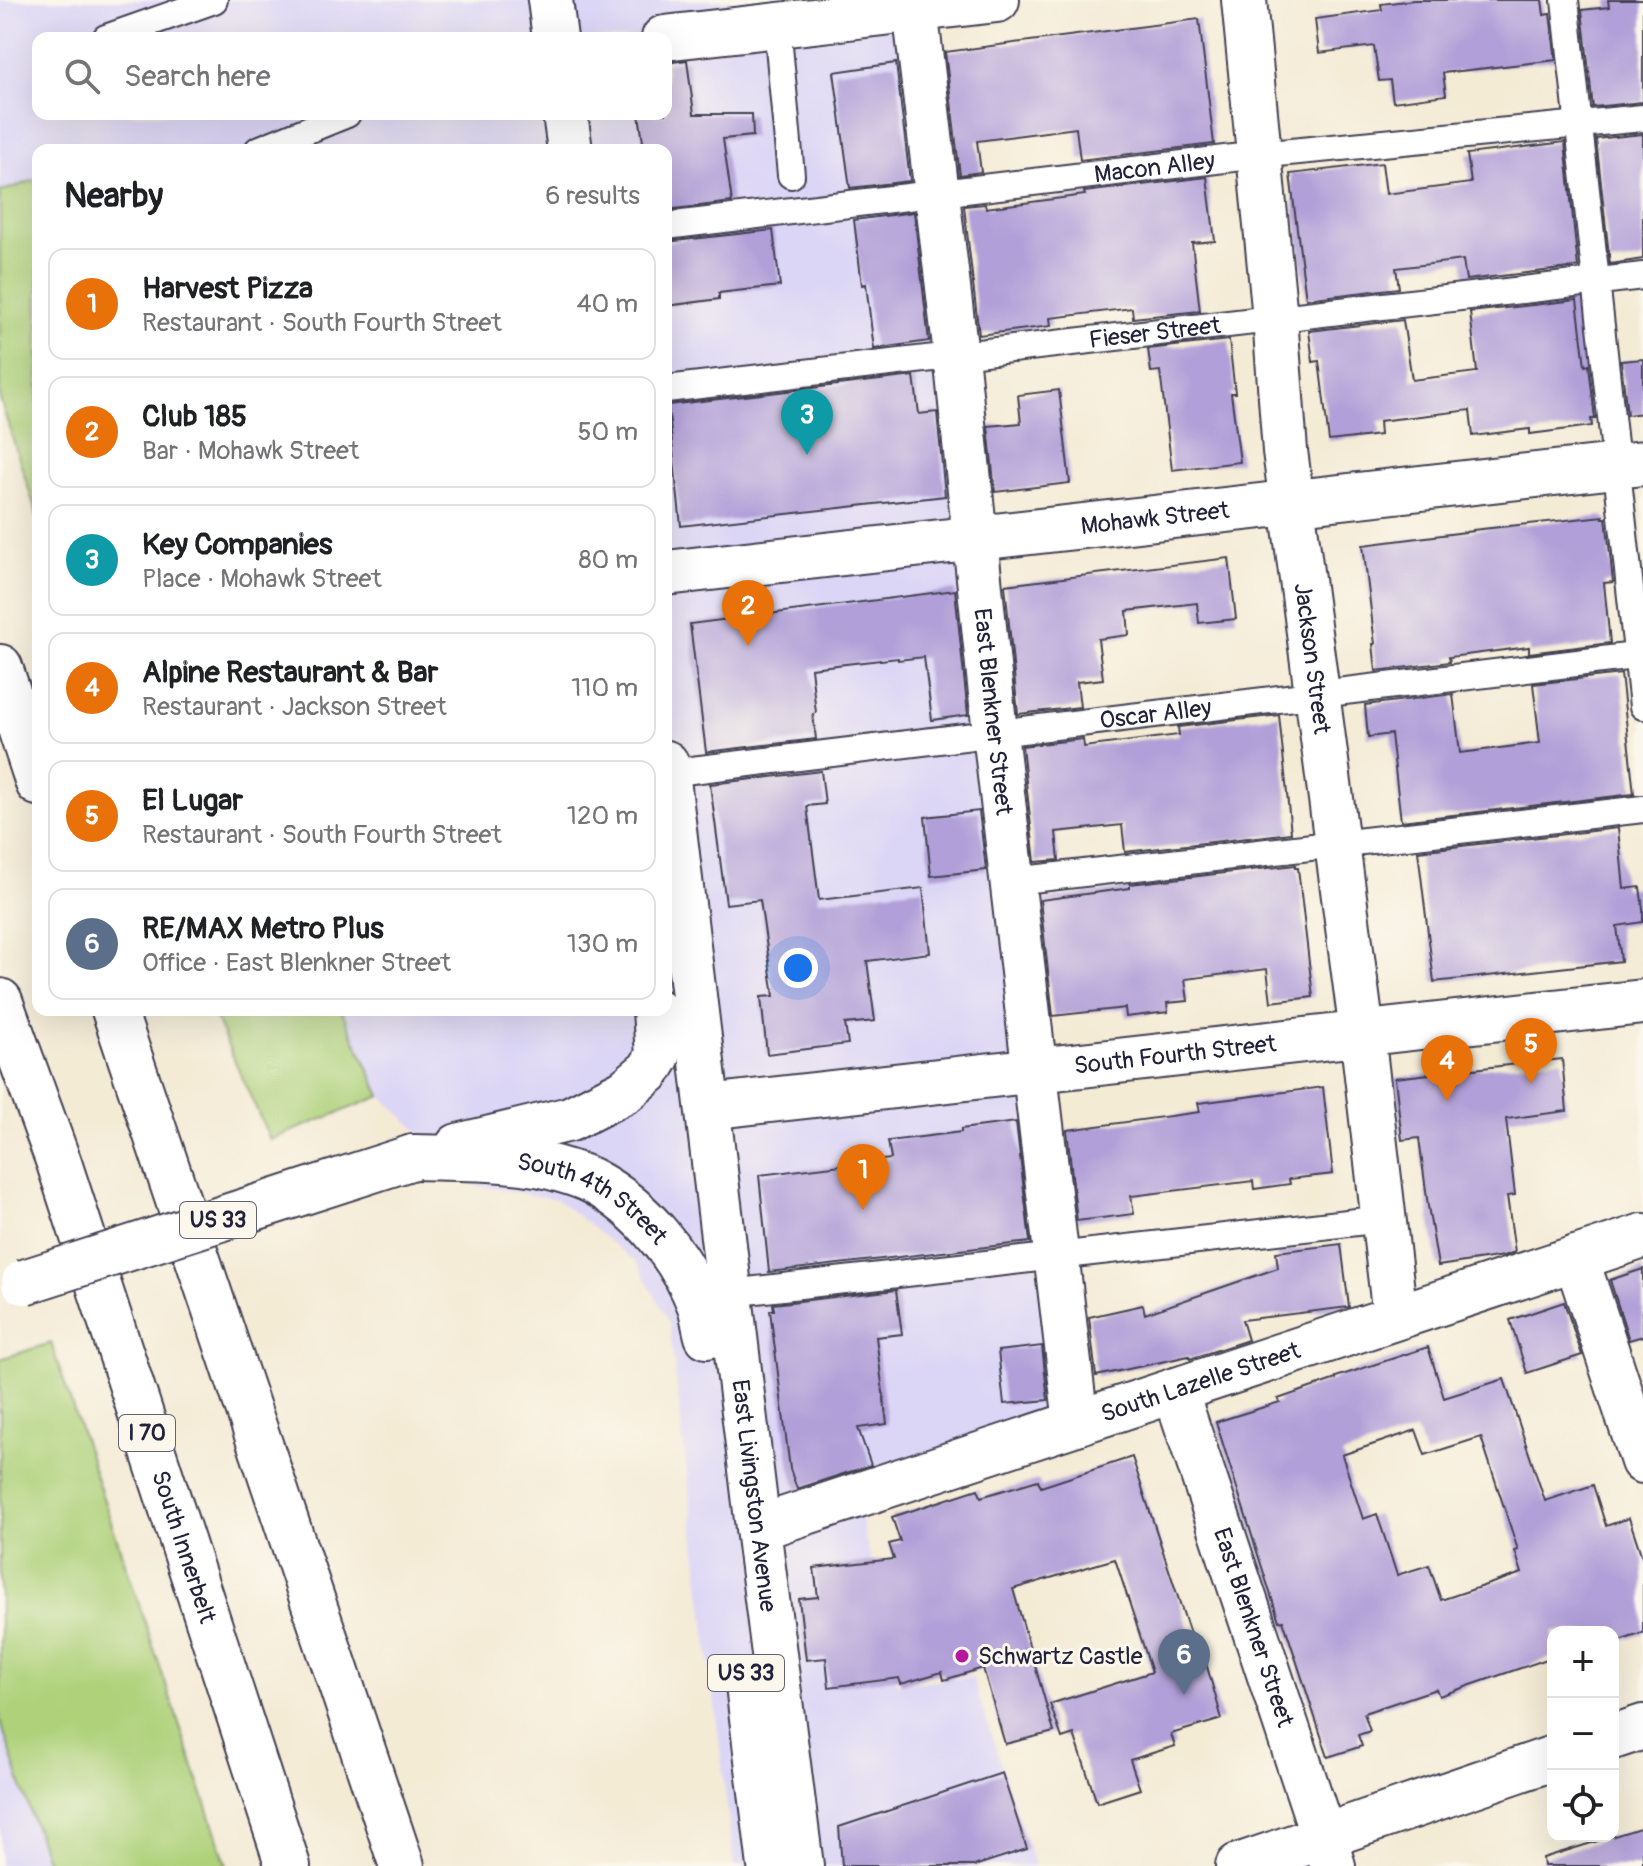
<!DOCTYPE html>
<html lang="en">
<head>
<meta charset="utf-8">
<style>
  body { margin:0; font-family:Pangolin,sans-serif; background:#f6f6f6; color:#202124 }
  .controls { position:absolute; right:24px; bottom:24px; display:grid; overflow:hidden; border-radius:16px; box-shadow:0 8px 32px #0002 }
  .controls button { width:72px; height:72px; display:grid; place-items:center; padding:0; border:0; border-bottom:2px solid #e0e0e0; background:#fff; color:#202124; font:40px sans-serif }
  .you { position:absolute; left:798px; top:968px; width:28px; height:28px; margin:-20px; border:6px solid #fff; border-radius:50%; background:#1a73e8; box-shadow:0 0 0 12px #1a73e833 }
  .badge { display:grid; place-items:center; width:52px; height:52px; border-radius:50%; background:#b5179e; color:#fff; font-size:26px; font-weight:700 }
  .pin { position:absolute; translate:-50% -66px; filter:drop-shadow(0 2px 4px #0008) }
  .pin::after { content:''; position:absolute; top:42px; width:28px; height:24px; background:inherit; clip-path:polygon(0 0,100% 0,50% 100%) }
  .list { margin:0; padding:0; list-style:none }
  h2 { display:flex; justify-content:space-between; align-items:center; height:104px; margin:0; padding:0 32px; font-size:34px }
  h2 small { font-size:26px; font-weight:400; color:#757577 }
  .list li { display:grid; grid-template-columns:52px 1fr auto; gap:24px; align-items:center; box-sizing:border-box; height:112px; margin:0 16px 16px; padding:0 16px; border:2px solid #e0e0e0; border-radius:16px }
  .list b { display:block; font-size:30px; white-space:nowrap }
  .list p { margin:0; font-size:26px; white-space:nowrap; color:#757577 }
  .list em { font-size:26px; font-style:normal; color:#757577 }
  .icon { flex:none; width:44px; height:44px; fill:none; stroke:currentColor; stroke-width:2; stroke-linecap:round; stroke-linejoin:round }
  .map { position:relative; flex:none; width:1643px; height:1866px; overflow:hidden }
  .search { position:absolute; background:#fff; box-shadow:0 8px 32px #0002; left:32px; top:32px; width:640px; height:88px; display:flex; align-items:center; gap:20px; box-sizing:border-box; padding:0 28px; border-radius:16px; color:#757577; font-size:30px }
  .panel { position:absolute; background:#fff; box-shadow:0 8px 32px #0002; left:32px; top:144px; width:640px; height:872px; border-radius:16px }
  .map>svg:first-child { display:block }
  .built { fill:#dcd6f6; fill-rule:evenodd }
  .green { fill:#aed17a; stroke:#687a5a; stroke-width:2 }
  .building { fill:#b09fd8; fill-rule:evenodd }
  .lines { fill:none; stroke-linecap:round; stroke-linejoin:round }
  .lane-casing { stroke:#424052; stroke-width:30 }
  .street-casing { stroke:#424052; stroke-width:48 }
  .secondary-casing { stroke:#424052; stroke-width:48 }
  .primary-casing { stroke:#424052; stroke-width:48 }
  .highway-casing { stroke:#424052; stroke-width:48 }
  .lane { stroke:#fff; stroke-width:26 }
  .street { stroke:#fff; stroke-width:44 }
  .secondary { stroke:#fff; stroke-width:44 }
  .primary { stroke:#fff; stroke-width:44 }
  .highway { stroke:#fff; stroke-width:44 }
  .primary-bridge-casing { stroke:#424052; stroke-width:48; stroke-linecap:butt }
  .primary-bridge { stroke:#fff; stroke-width:44 }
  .poi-dot { fill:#b5179e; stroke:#fbf7ec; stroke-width:3 }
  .labels { text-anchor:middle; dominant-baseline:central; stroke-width:6; stroke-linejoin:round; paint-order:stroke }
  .shield { fill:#fbf7ec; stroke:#636270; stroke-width:2 }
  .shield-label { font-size:22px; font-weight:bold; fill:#22223b }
  .street-label { font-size:24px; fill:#22223b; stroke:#fbf7ec }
  .poi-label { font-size:24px; fill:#22223b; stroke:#fbf7ec; text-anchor:start }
</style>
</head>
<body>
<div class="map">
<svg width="1643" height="1866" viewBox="0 0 1643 1866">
  <rect width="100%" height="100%" fill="#fbf7ec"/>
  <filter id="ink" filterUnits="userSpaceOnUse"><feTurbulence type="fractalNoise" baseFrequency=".0125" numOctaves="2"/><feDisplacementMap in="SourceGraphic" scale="16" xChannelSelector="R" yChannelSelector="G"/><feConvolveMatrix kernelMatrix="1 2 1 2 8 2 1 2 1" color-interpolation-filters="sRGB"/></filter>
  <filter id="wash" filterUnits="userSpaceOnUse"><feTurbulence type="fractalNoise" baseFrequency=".006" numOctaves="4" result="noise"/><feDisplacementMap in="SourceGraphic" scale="32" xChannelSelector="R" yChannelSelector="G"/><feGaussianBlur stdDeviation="1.8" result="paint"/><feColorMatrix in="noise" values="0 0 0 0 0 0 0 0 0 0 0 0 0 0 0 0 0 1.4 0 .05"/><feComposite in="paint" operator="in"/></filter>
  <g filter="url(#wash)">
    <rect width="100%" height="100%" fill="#f4ebd5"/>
    <path class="built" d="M0,0H910L1075,1433L858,1503L897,1684L972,1677L1035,1866H734L669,1322L636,1262L556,1199L476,1186L381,1096L342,1010H666V150H38V179L0,192ZM38,38H666V114H38Z
      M0,1720L48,1866H0Z"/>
    <path class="green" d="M38,179V518L0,399V192Z
      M212,1010H341L381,1096L270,1140Z
      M51,1343L227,1866H48L0,1720V1359Z"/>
    <g id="blocks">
      <path class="building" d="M1414,0H1542L1544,15L1550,14L1556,60L1443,73L1446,95L1393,102L1390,80L1379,81L1374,46L1319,53L1315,19L1382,10L1381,4Z
        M1608,0H1643V102L1593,107L1582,10L1609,7Z
        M1199,19L1214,144L1080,160L1076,128L977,141L981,172L960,175L945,52Z
        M687,60L694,114H752L753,136L723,139L732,202L666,210V147L644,149L639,114H666V63Z
        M896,63L910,181L850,188L834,72Z
        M1643,134V259L1610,264L1596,139Z
        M1565,142L1578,267L1466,280L1463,260L1396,268L1399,288L1306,299L1290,174L1382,163L1386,194L1471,183L1467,154Z
        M1207,177L1215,241L1192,243L1200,311L1133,318L1132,308L1050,318L1051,326L979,335L964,206L985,204L986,208L1085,195L1084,192Z
        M914,212L929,341L874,349L866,284L862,285L854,220Z
        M773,230L780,286L719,293V299L666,306V242Z
        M1577,300L1585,366L1589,365L1595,419H1591L1592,426L1530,434V429L1473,436L1470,410L1379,421L1380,435L1329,441L1319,361L1313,362L1309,331L1403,320L1412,380L1477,372L1470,312Z
        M1229,340L1235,393H1231L1240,462L1172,470L1160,371L1151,372L1148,349Z
        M1643,359V413L1627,415L1621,361Z
        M914,376L919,414L937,412L945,496L681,526L668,405Z
        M1059,390L1070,483L995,492L988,426L1021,423L1018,395Z
        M1603,516V518H1606L1613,582L1604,583L1610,643L1529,653V647L1449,657L1450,662L1376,671L1373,644H1375L1363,545L1473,531V530Z
        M1229,558L1236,619L1199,623L1197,603L1127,611L1129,635L1098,639L1103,679L1077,682L1080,707L1018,714L1005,585Z
        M955,590L968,715L932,720L924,657L898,660V658L811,668L816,713L813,714L816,739L706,752L690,624Z
        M1621,674L1634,794L1401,821L1391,734L1368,737L1365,705L1453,694L1460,753L1540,743L1533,684Z
        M1279,715L1291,833L1125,852L1122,825L1056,832L1059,860L1035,862L1022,746L1083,739L1084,747L1179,735L1178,727Z
        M821,771L825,804L807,806L819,900L923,888L930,953L867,961L875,1021L845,1024L848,1044L767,1054L761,997L774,996L760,900L726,904L710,784Z
        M979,811L986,870L931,876L925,817Z
        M1618,828L1624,889L1640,887L1643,909V922L1617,926L1621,961L1434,982L1418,851Z
        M1295,865V868H1298L1313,997L1271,1002L1267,969L1185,979L1188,1001L1167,1003L1168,1012L1126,1017L1125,1008L1053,1016L1040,900L1130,888V884Z
        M1562,1059L1567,1111L1506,1119L1515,1195L1507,1196L1515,1252L1503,1256L1438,1266L1428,1206L1419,1138L1402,1140L1395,1078Z
        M1323,1087L1333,1174L1289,1179L1290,1184L1254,1189L1253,1181L1131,1196L1134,1214L1077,1221L1067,1130L1200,1112L1198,1103Z
        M1016,1122L1030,1242L769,1272L759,1175L891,1159L888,1141L961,1132V1129Z
        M1341,1244L1349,1307L1242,1320L1248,1340L1190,1359L1189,1356L1096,1376L1089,1317L1143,1305L1145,1314L1278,1268L1276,1252Z
        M1643,1269V1336L1629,1340L1610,1280Z
        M896,1290L902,1334L876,1337L887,1424L858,1428L871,1465L797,1489L790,1469L770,1310H774L773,1304Z
        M1564,1302L1582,1355L1527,1373L1510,1320Z
        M1042,1346L1048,1400L1004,1404L998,1351Z
        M1428,1347L1444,1398L1504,1379L1545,1501L1593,1485L1606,1526L1629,1518L1643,1560V1633L1613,1643V1632H1553V1662L1550,1658L1439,1696L1436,1689L1364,1713L1370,1731L1358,1735L1362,1746L1328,1757L1283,1620L1279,1621L1216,1422L1280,1402L1278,1399L1336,1379V1377ZM1416,1430L1425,1455L1481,1437L1518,1550L1515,1551L1522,1573L1441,1600L1429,1565L1397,1575L1377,1514L1363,1519L1342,1455Z
        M1132,1457L1198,1658L1204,1656L1222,1719L1171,1734L1175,1746L1130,1760L1140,1789L1097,1803L1074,1734L1062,1738L1050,1704L1152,1672L1115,1559L1013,1589L1054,1732L1005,1744L983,1668L944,1680L942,1672L901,1684L899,1678L829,1687L826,1658L806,1660L799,1599L818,1597L814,1568L894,1559L889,1544L900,1541L892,1517L978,1489L981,1497L1038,1480L1041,1487Z
        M1002,1773L1027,1849L974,1866H842L839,1827Z
        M1643,1827V1866H1544L1543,1858Z"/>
    </g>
  </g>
  <g filter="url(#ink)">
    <use href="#blocks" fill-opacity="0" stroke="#424052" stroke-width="2"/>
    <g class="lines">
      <g class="lane-casing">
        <g id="lane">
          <path d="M1565,0L1643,706"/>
          <path d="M777,25L791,175"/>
          <path d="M106,38L214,0"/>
          <path d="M258,150L347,114"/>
          <path id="s1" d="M666,226L1258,155L1643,118"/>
          <path id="s2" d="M666,389L1643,276"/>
          <path id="s3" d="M667,773L1643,655"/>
          <path d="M1014,881L1643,809"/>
          <path d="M730,1293L1383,1219"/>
        </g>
      </g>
      <g class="street-casing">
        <g id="street">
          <path id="s4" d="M914,0L956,355L995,733L1076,1423"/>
          <path id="s5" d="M1244,0L1275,318L1285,451L1362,1033L1395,1317"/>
          <path d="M664,38L997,0"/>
          <path id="s6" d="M666,573L1643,463"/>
          <path id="s7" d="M708,1107L1643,1002"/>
          <path d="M1576,1258L1643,1461"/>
          <path id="s8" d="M1175,1390L1333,1866"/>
          <path id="s9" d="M758,1528L1643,1236"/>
        </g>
      </g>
      <g class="secondary-casing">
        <path id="secondary" d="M1613,1737L1643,1727
          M1238,1866L1553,1758"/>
      </g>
      <g class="primary-casing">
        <g id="primary">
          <path d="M550,0L555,38"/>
          <path d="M565,114L570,150"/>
          <path id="s10" d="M666,763L758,1528L801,1866"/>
          <path d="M458,1146L570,1119L625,1091L649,1071L658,1056L655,1010"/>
          <path id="s11" d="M413,1157C455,1158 500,1157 542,1165C556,1168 581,1175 594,1182C642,1208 681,1256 700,1306C703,1315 704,1326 707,1336"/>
          <path d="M748,1685L770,1866"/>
        </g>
      </g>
      <g class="highway-casing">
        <g id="highway">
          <path d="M0,667L38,783"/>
          <path id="s12" d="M0,1001L59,1163L288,1866"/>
          <path d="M114,1010L402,1866"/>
        </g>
      </g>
      <use href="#lane" class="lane"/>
      <use href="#street" class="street"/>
      <use href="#secondary" class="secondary"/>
      <use href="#primary" class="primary"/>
      <use href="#highway" class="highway"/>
      <g class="primary-bridge-casing">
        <path id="primary-bridge" d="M24,1282L413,1157"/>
      </g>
      <use href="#primary-bridge" class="primary-bridge"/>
    </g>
  </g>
  <circle class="poi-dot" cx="962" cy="1656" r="8"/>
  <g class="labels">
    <g class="shield">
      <rect x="180" y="1202" width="76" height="36" rx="6"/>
      <rect x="119" y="1415" width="56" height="36" rx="6"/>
      <rect x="708" y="1655" width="76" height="36" rx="6"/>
    </g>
    <g class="shield-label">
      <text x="218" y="1220">US 33</text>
      <text x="147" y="1433">I 70</text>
      <text x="746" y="1673">US 33</text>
    </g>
    <g class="street-label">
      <text stroke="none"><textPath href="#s1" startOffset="492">Macon Alley</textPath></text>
      <text stroke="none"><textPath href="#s2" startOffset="492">Fieser Street</textPath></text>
      <text stroke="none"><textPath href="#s6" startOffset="492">Mohawk Street</textPath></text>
      <text stroke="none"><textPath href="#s5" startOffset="662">Jackson Street</textPath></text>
      <text stroke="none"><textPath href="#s4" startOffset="716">East Blenkner Street</textPath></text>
      <text stroke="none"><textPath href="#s3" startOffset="492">Oscar Alley</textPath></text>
      <text stroke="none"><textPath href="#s7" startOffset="470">South Fourth Street</textPath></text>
      <text stroke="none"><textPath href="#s11" startOffset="190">South 4th Street</textPath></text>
      <text stroke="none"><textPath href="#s9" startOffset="466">South Lazelle Street</textPath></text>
      <text stroke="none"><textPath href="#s10" startOffset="738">East Livingston Avenue</textPath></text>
      <text stroke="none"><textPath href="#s12" startOffset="576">South Innerbelt</textPath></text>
      <text stroke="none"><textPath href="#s8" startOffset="250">East Blenkner Street</textPath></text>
    </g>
    <g class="poi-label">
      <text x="978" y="1656">Schwartz Castle</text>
    </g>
  </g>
</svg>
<div class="controls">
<button>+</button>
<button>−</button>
<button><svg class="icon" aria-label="locate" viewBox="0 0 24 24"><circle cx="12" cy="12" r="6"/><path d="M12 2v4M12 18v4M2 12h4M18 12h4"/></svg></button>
</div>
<div class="you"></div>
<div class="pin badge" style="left:863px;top:1210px;background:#e8710a">1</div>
<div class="pin badge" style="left:748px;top:646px;background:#e8710a">2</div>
<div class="pin badge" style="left:807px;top:455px;background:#0f9aa8">3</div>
<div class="pin badge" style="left:1447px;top:1101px;background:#e8710a">4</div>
<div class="pin badge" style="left:1531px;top:1084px;background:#e8710a">5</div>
<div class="pin badge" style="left:1184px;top:1695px;background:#5c6f8a">6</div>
<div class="search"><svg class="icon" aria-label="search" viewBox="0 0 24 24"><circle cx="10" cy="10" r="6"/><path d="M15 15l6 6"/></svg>Search here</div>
<section class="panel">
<h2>Nearby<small>6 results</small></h2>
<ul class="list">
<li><span class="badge" style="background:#e8710a">1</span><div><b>Harvest Pizza</b><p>Restaurant · South Fourth Street</p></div><em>40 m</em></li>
<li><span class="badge" style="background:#e8710a">2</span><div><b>Club 185</b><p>Bar · Mohawk Street</p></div><em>50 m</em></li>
<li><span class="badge" style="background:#0f9aa8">3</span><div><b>Key Companies</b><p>Place · Mohawk Street</p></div><em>80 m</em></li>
<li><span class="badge" style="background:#e8710a">4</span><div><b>Alpine Restaurant &amp; Bar</b><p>Restaurant · Jackson Street</p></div><em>110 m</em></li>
<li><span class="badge" style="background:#e8710a">5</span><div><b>El Lugar</b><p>Restaurant · South Fourth Street</p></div><em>120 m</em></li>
<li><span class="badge" style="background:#5c6f8a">6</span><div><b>RE/MAX Metro Plus</b><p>Office · East Blenkner Street</p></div><em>130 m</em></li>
</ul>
</section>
</div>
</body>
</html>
